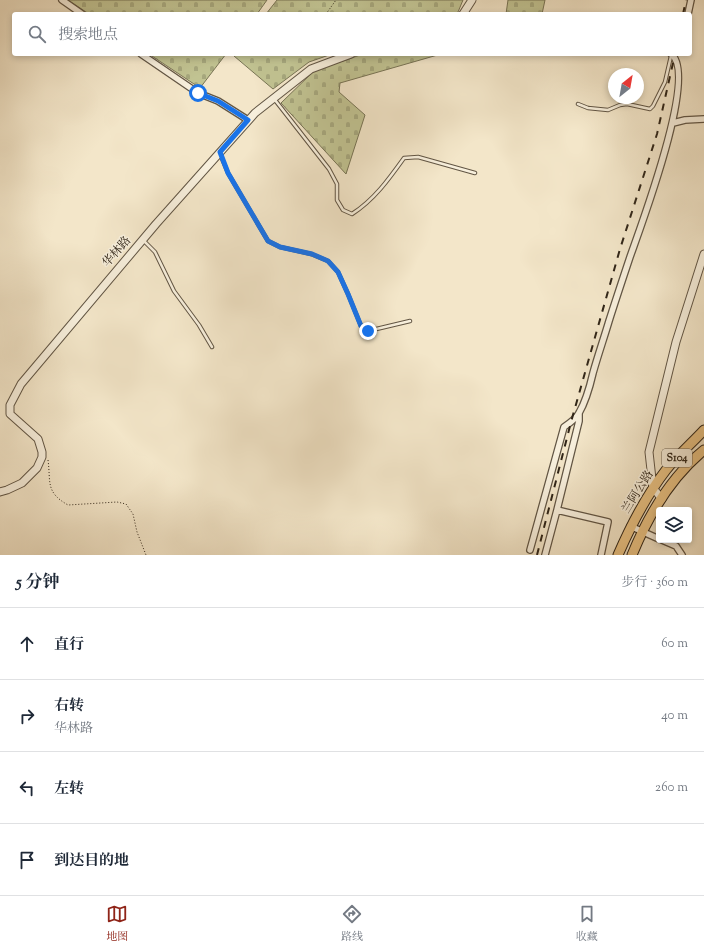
<!DOCTYPE html>
<html lang="zh">
<head>
<meta charset="utf-8">
<style>
  body { margin:0; font-family:"Sorts Mill Goudy","Noto Serif SC",serif; background:#f6f6f7; color:#1f2937 }
  .controls { position:absolute; right:12px; bottom:12px; display:grid; overflow:hidden; border-radius:4px; box-shadow:0 2px 6px #0003 }
  .controls button { width:36px; height:36px; display:grid; place-items:center; padding:0; border:0; border-bottom:1px solid #e0e1e3; background:#fff; color:#1f2937; font:20px sans-serif }
  .compass { position:absolute; left:608px; top:68px; width:36px; height:36px; border-radius:50%; background:#fff; box-shadow:0 2px 6px #0003; rotate:31deg }
  .stop { position:absolute; width:12px; height:12px; margin:-9px; border:3px solid #1a73e8; border-radius:50%; background:#fff }
  .stop.end { background:#1a73e8; border-color:#fff; box-shadow:0 1px 4px #0008 }
  .list { margin:0; padding:0; list-style:none }
  h2 { display:flex; justify-content:space-between; align-items:center; height:52px; margin:0; padding:0 16px; font-size:17px }
  h2 small { font-size:13px; font-weight:400; color:#747a83 }
  .list li { display:grid; grid-template-columns:26px 1fr auto; gap:12px; align-items:center; box-sizing:border-box; height:72px; padding:0 16px; border-top:1px solid #e0e1e3 }
  .list b { display:block; font-size:15px; white-space:nowrap }
  .list p { margin:0; font-size:13px; white-space:nowrap; color:#747a83 }
  .list em { font-size:13px; font-style:normal; color:#747a83 }
  .icon { flex:none; width:22px; height:22px; fill:none; stroke:currentColor; stroke-width:2; stroke-linecap:round; stroke-linejoin:round }
  .map { position:relative; flex:none; width:704px; height:555px; overflow:hidden }
  .search { position:absolute; background:#fff; box-shadow:0 2px 6px #0003; left:12px; right:12px; top:12px; height:44px; display:flex; align-items:center; gap:10px; box-sizing:border-box; padding:0 14px; border-radius:4px; color:#747a83; font-size:15px }
  .sheet { height:340px; background:#fff }
  nav { display:flex; justify-content:space-around; align-items:center; box-sizing:border-box; height:56px; border-top:1px solid #e0e1e3; background:#fff; font-size:11px; color:#747a83 }
  nav a { display:grid; justify-items:center; gap:2px }
  nav .on { color:#8f2418 }
  .map>svg:first-child { display:block }
  .cemetery { fill:url(#cemetery-stones); stroke:#787455 }
  .lines { fill:none; stroke-linecap:round; stroke-linejoin:round }
  .service-casing { stroke:#615544; stroke-width:4.5 }
  .minor-casing { stroke:#615544; stroke-width:8 }
  .tertiary-casing { stroke:#615544; stroke-width:9 }
  .trunk-casing { stroke:#302518; stroke-width:11 }
  .path { stroke:#302518; stroke-width:1; stroke-dasharray:1 2; stroke-linecap:butt }
  .service { stroke:#f7efdc; stroke-width:2.5 }
  .minor { stroke:#f7efdc; stroke-width:5.5 }
  .tertiary { stroke:#f7efdc; stroke-width:7 }
  .trunk { stroke:#eac384; stroke-width:9 }
  .rail { stroke:#302518; stroke-width:2; stroke-dasharray:7 7; stroke-linecap:butt }
  .route { stroke:#1a73e8; stroke-width:5 }
  .labels { text-anchor:middle; dominant-baseline:central; stroke-width:3; stroke-linejoin:round; paint-order:stroke }
  .shield { fill:#f7efdc; stroke:#6c6253; stroke-width:1 }
  .shield-label { font-size:11px; font-weight:bold; fill:#302518 }
  .street-label { font-size:12px; fill:#302518; stroke:#f7efdc }
</style>
</head>
<body>
<div class="map">
<svg width="704" height="555" viewBox="0 0 704 555">
  <defs>
    <pattern id="cemetery-stones" width="16" height="16" patternUnits="userSpaceOnUse"><rect width="16" height="16" fill="#c1c392"/><path d="M2 7V4a2 2 0 0 1 4 0v3zM10 15v-3a2 2 0 0 1 4 0v3z" fill="#a6a77d"/></pattern>
  </defs>
  <rect width="100%" height="100%" fill="#f3e6c9"/>
  <filter id="stains"><feTurbulence type="fractalNoise" baseFrequency=".005" numOctaves="4"/><feColorMatrix values="0 0 0 0 .2 0 0 0 0 .09 0 0 0 0 .02 0 0 0 .5 -.17"/></filter>
  <radialGradient id="worn" r=".72"><stop offset=".6" stop-color="#630" stop-opacity="0"/><stop offset="1" stop-color="#630" stop-opacity=".3"/></radialGradient>
  <path class="cemetery" d="M68,0H267L257,14H89Z
    M277,0H463L458,12L455,14H266Z
    M508,0H545L542,14H506Z
    M149,54H226L200,88Z
    M235,54H332L309,62L273,89L234,56Z
    M363,54H441L340,83L339,92L365,115L346,174L281,103L314,71Z"/>
  <g class="lines">
    <g class="service-casing">
      <path id="service" d="M275,100L329,169L337,184V200L343,210L352,214C374,200 389,179 404,158L418,157L475,173
        M578,104L588,108L608,110L620,105L627,104L650,109L653,106L665,82L671,56
        M220,154L228,173L268,241L280,247L311,254L328,261L338,272L348,294L361,326L368,331L410,321
        M144,241L155,252L174,291L199,325L212,347"/>
    </g>
    <g class="minor-casing">
      <path id="minor" d="M62,0L82,14
        M688,14L691,0
        M141,54L198,93L218,101L248,120
        M673,123L685,120L704,119
        M579,413V421L557,510L608,522L601,555
        M630,526L659,539
        M662,540L676,546L682,555
        M530,550L564,427C570,423 576,419 579,413C586,401 590,386 593,373C598,355 604,338 609,321C616,299 623,278 630,257C640,228 699,73 671,54
        M545,555L557,510"/>
    </g>
    <g class="tertiary-casing">
      <path id="tertiary" d="M463,14L472,0
        M0,492L7,490L22,483L37,468L42,457V452L38,439L10,414V405L21,384L156,224L255,113L311,69L351,54
        M662,499L653,488L649,452L676,342L704,254"/>
    </g>
    <g class="trunk-casing">
      <path id="trunk" d="M618,555C631,525 646,496 666,470C677,456 692,443 704,430
        M632,555C648,516 671,477 704,450"/>
    </g>
    <path class="path" d="M326,14L336,0
      M48,460C51,482 45,492 68,505L117,502L126,504L133,514L137,532L146,555"/>
    <use href="#service" class="service"/>
    <use href="#minor" class="minor"/>
    <use href="#tertiary" class="tertiary"/>
    <use href="#trunk" class="trunk"/>
    <path class="rail" d="M683,14L686,0
      M537,555L571,422L620,249L657,134L675,54"/>
  </g>
  <g class="lines">
    <path class="route" d="M198,93L218,101L248,120L220,152L228,173L268,241L280,247L312,254L328,261L338,272L348,294L361,326L368,331"/>
  </g>
  <g class="labels">
    <rect class="shield" x="662" y="449" width="30" height="18" rx="3"/>
    <g class="shield-label">
      <text x="677" y="458">S104</text>
    </g>
    <g class="street-label">
      <text transform="translate(117 252) rotate(-49)">华林路</text>
      <text transform="translate(638 492) rotate(-58)">兰阿公路</text>
    </g>
  </g>
  <rect width="100%" height="100%" filter="url(#stains)"/>
  <rect width="100%" height="100%" fill="url(#worn)"/>
</svg>
<div class="controls">
<button><svg class="icon" aria-label="layers" viewBox="0 0 24 24"><path d="M12 4l9 5-9 5-9-5zM3 14l9 5 9-5"/></svg></button>
</div>
<svg class="compass" viewBox="-18 -18 36 36"><path d="M0-13l5 13h-10z" fill="#e53935"/><path d="M0 13l5-13h-10z" fill="#747a83"/></svg>
<div class="stop" style="left:198px;top:93px"></div>
<div class="stop end" style="left:368px;top:331px"></div>
<div class="search"><svg class="icon" aria-label="search" viewBox="0 0 24 24"><circle cx="10" cy="10" r="6"/><path d="M15 15l6 6"/></svg>搜索地点</div>
</div>
<section class="sheet">
<h2>5 分钟<small>步行 · 360 m</small></h2>
<ul class="list">
<li><svg class="icon" aria-label="ahead" viewBox="0 0 24 24"><path d="M12 20V5M6 11l6-6 6 6"/></svg><div><b>直行</b></div><em>60 m</em></li>
<li><svg class="icon" aria-label="right" viewBox="0 0 24 24"><path d="M7 20v-9h11M14 6l5 5-5 5"/></svg><div><b>右转</b><p>华林路</p></div><em>40 m</em></li>
<li><svg class="icon" aria-label="left" viewBox="0 0 24 24"><path d="M17 20v-9H6M10 6l-5 5 5 5"/></svg><div><b>左转</b></div><em>260 m</em></li>
<li><svg class="icon" aria-label="arrive" viewBox="0 0 24 24"><path d="M6 21V4h12l-3 4 3 4H6"/></svg><div><b>到达目的地</b></div></li>
</ul>
</section>
<nav>
<a class="on"><svg class="icon" aria-label="map" viewBox="0 0 24 24"><path d="M3 6l6-2 6 2 6-2v14l-6 2-6-2-6 2zM9 4v14M15 6v14"/></svg>地图</a>
<a><svg class="icon" aria-label="directions" viewBox="0 0 24 24"><path d="M12 3l9 9-9 9-9-9zM9 14v-3h6M13 9l2 2-2 2"/></svg>路线</a>
<a><svg class="icon" aria-label="saved" viewBox="0 0 24 24"><path d="M7 4h10v16l-5-4-5 4z"/></svg>收藏</a>
</nav>
</body>
</html>
